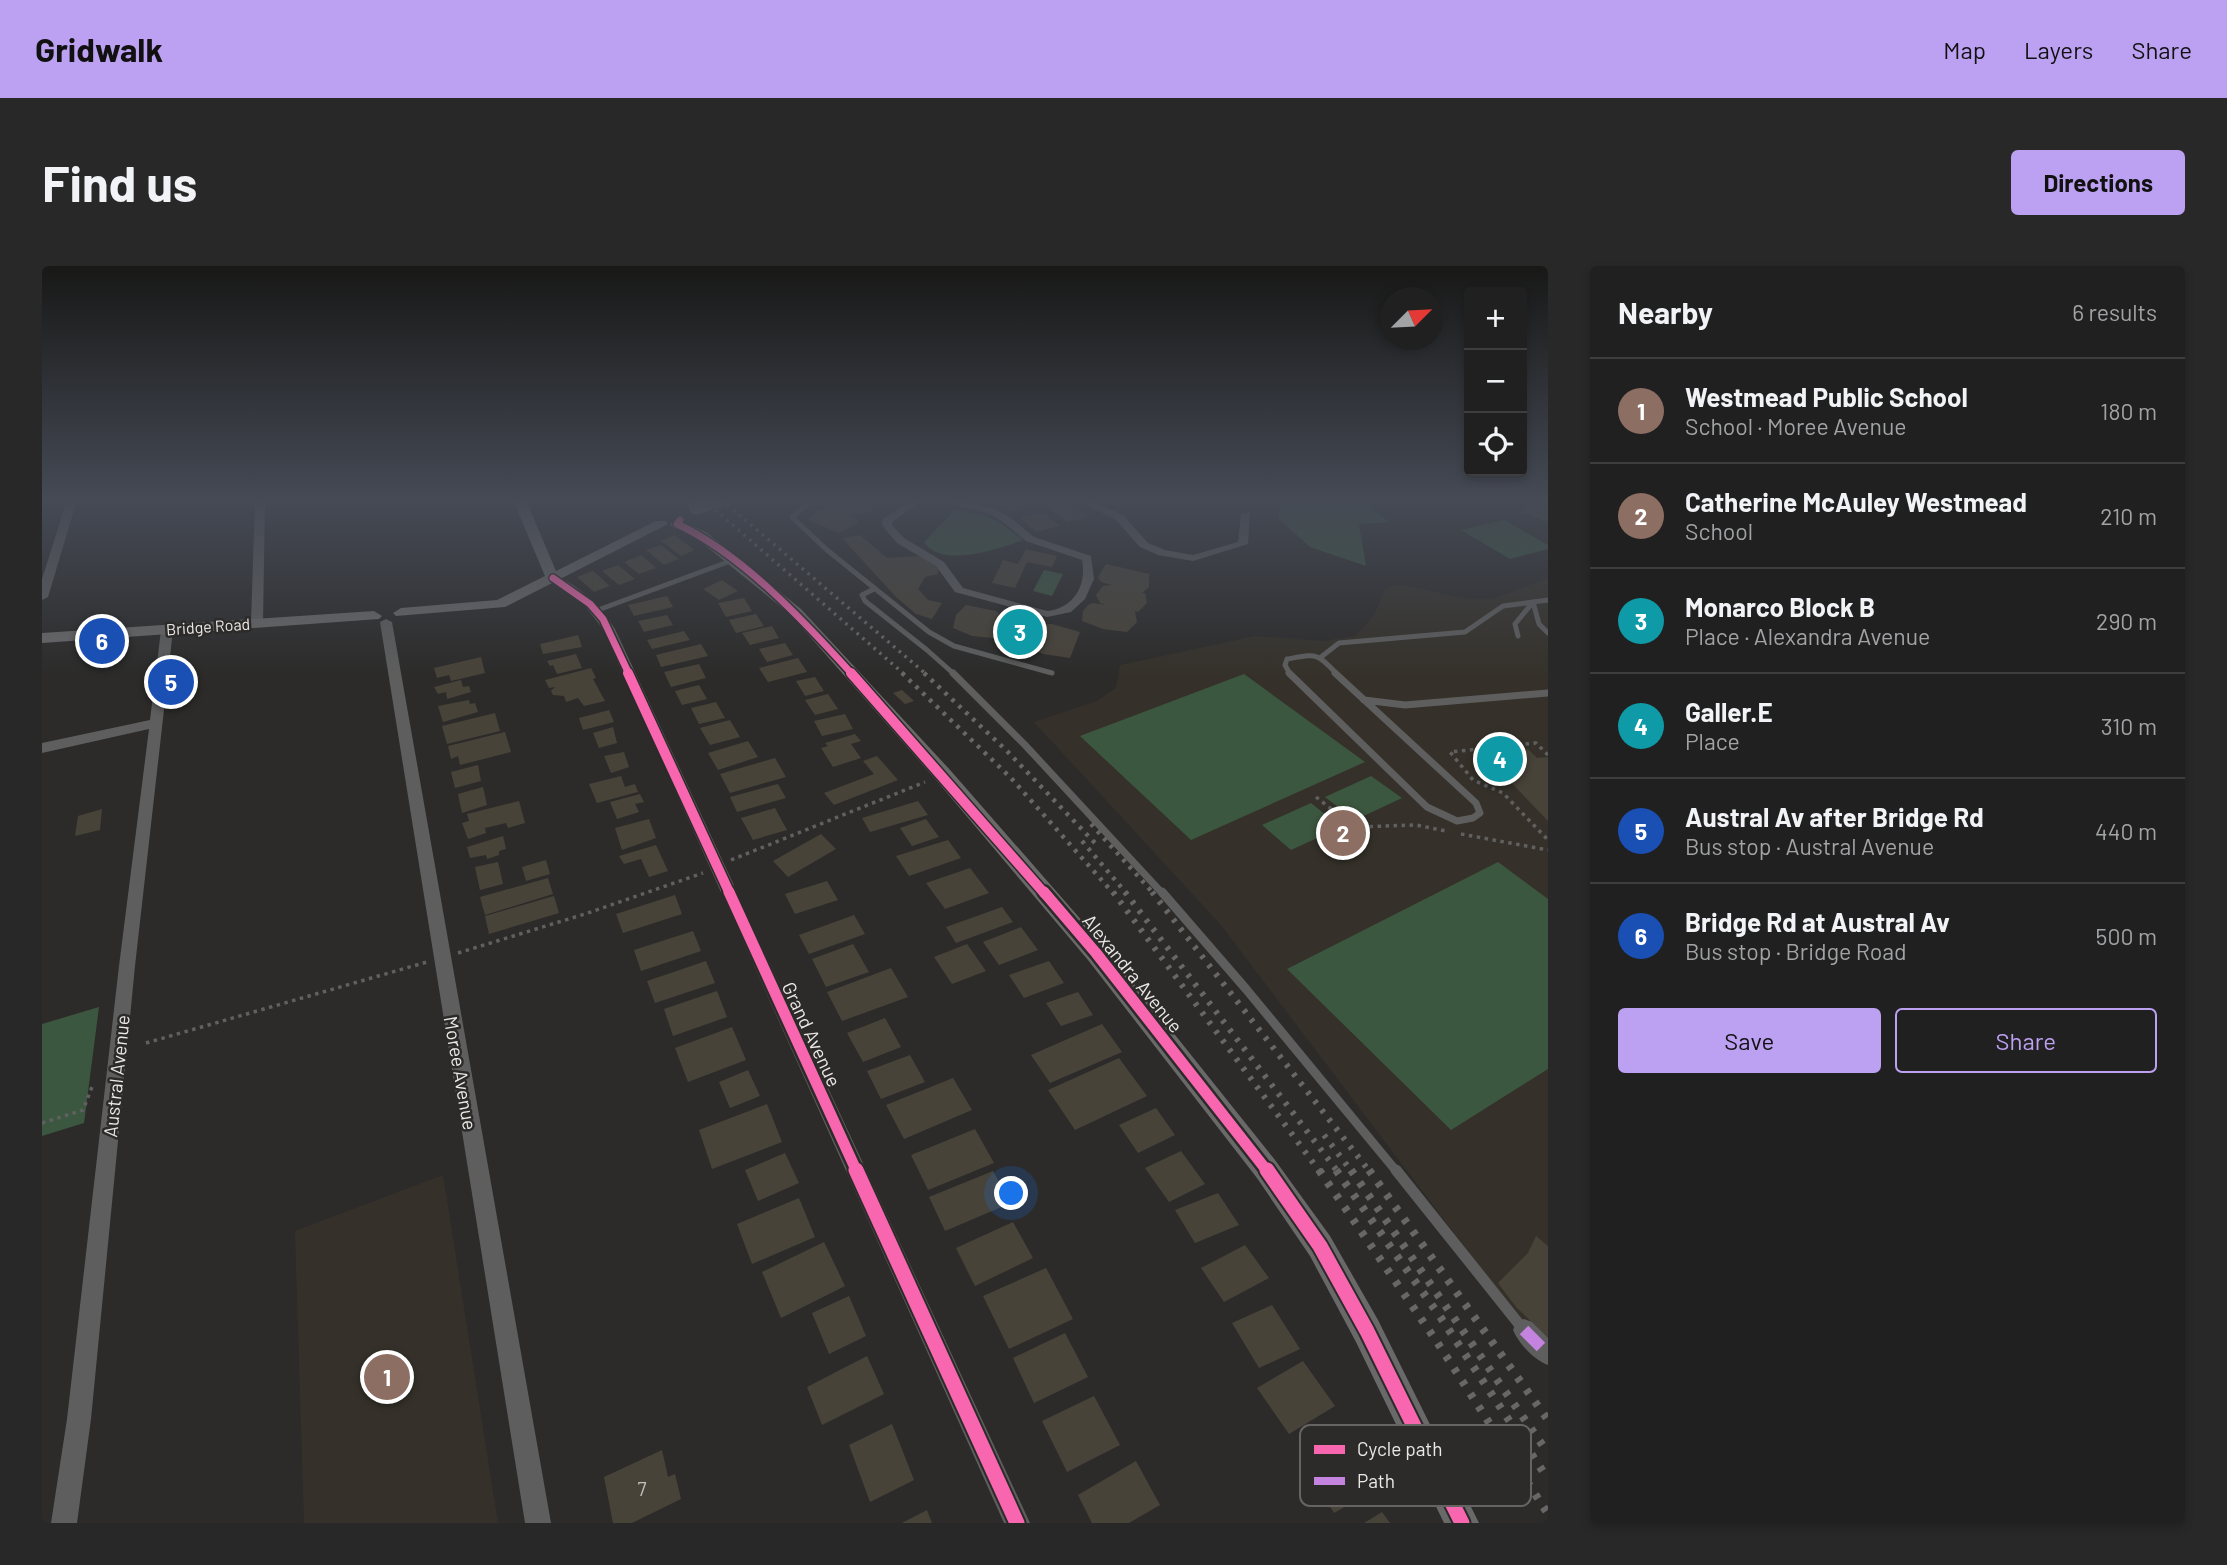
<!DOCTYPE html>
<html lang="en">
<head>
<meta charset="utf-8">
<style>
  body { margin:0; font-family:Barlow,sans-serif; background:#292829; color:#f1f3f6 }
  .controls { position:absolute; right:21px; top:21px; display:grid; overflow:hidden; border-radius:7px; box-shadow:0 4px 10px #0003 }
  .controls button { width:63px; height:63px; display:grid; place-items:center; padding:0; border:0; border-bottom:2px solid #3e3e3e; background:#212020; color:#f1f3f6; font:35px sans-serif }
  .compass { position:absolute; left:1338px; top:21px; width:63px; height:63px; border-radius:50%; background:#212020; box-shadow:0 4px 10px #0003; rotate:66deg }
  .you { position:absolute; left:970px; top:928px; width:24px; height:24px; margin:-18px; border:5px solid #fff; border-radius:50%; background:#1a73e8; box-shadow:0 0 0 10px #1a73e833 }
  .badge { display:grid; place-items:center; width:46px; height:46px; border-radius:50%; background:#bca0f2; color:#fff; font-size:23px; font-weight:700 }
  .pin { position:absolute; translate:-50% -50%; border:4px solid #fff; box-shadow:0 2px 7px #0006 }
  .list { margin:0; padding:0; list-style:none }
  h2 { display:flex; justify-content:space-between; align-items:center; height:91px; margin:0; padding:0 28px; font-size:30px }
  h2 small { font-size:23px; font-weight:400; color:#a2a3a5 }
  .list li { display:grid; grid-template-columns:46px 1fr auto; gap:21px; align-items:center; box-sizing:border-box; height:105px; padding:0 28px; border-top:2px solid #3e3e3e }
  .list b { display:block; font-size:26px; white-space:nowrap }
  .list p { margin:0; font-size:23px; white-space:nowrap; color:#a2a3a5 }
  .list em { font-size:23px; font-style:normal; color:#a2a3a5 }
  .actions { display:flex; gap:14px; padding:21px 28px }
  .actions a { flex:1; padding:16px 0; border:2px solid #bca0f2; border-radius:7px; text-align:center; font-size:24px; color:#bca0f2 }
  .actions .main { background:#bca0f2; color:#111 }
  .icon { flex:none; width:38px; height:38px; fill:none; stroke:currentColor; stroke-width:2; stroke-linecap:round; stroke-linejoin:round }
  .map { position:relative; flex:none; width:1506px; height:1257px; overflow:hidden; border-radius:7px }
  header { display:flex; align-items:center; gap:42px; box-sizing:border-box; height:98px; padding:0 35px; background:#bca0f2; color:#111 }
  header strong { font-size:33px }
  nav { display:flex; gap:38px; margin-inline-start:auto; font-size:24px }
  .intro { display:flex; align-items:center; justify-content:space-between; box-sizing:border-box; height:168px; padding:0 42px }
  h1 { margin:0; font-size:49px }
  .button { padding:18px 32px; border-radius:7px; background:#bca0f2; color:#111; font-size:24px; font-weight:700 }
  main { display:flex; gap:42px; padding:0 42px }
  aside { flex:1; background:#212020; border-radius:7px; box-shadow:0 4px 10px #0003 }
  .map>svg:first-child { display:block }
  .built { fill:#35312a }
  .green { fill:#3c5740 }
  .building { fill:#484339 }
  .lines { fill:none; stroke-linecap:round; stroke-linejoin:round }
  .path { stroke:#616060; stroke-width:3.5; stroke-dasharray:3.5 4.5; stroke-linecap:butt }
  .lane-far3 { stroke:#5e5e5e; stroke-width:5 }
  .lane-far2 { stroke:#5e5e5e; stroke-width:7 }
  .lane-far1 { stroke:#5e5e5e; stroke-width:9 }
  .lane { stroke:#5e5e5e; stroke-width:11 }
  .street { fill:#5e5e5e; fill-rule:evenodd }
  .secondary { fill:#6a6969; fill-rule:evenodd }
  .rail-far3 { stroke:#686666; stroke-width:3.5; stroke-dasharray:2.5 5; stroke-linecap:butt }
  .rail-far2 { stroke:#686666; stroke-width:4.5; stroke-dasharray:3.5 6; stroke-linecap:butt }
  .rail-far1 { stroke:#686666; stroke-width:6; stroke-dasharray:3.5 8; stroke-linecap:butt }
  .rail { stroke:#686666; stroke-width:8; stroke-dasharray:5 10; stroke-linecap:butt }
  .secondary-bridge { stroke:#6a6969; stroke-width:15 }
  .quiet { stroke:#c483df; stroke-width:12; stroke-dasharray:24 12; stroke-linecap:butt }
  .cycleway-far3-casing { stroke:#2d2b29; stroke-width:10 }
  .cycleway-far2-casing { stroke:#2d2b29; stroke-width:13 }
  .cycleway-far1-casing { stroke:#2d2b29; stroke-width:16 }
  .cycleway-casing { stroke:#2d2b29; stroke-width:19 }
  .cycleway-far3 { stroke:#f766af; stroke-width:7 }
  .cycleway-far2 { stroke:#f766af; stroke-width:10 }
  .cycleway-far1 { stroke:#f766af; stroke-width:11 }
  .cycleway { stroke:#f766af; stroke-width:15 }
  .labels { text-anchor:middle; dominant-baseline:central; stroke-width:5; stroke-linejoin:round; paint-order:stroke }
  .far-street-label { font-size:16px; fill:#eae9e7; stroke:#2d2b29 }
  .street-label { font-size:19px; fill:#eae9e7; stroke:#2d2b29 }
  .near-number-label { font-size:19px; fill:#c2c0bc }
  .key { fill:#2d2b29; stroke:#666462; stroke-width:2 }
  .key-label { font-size:19px; fill:#eae9e7 }
</style>
</head>
<body>
<header>
<strong>Gridwalk</strong>
<nav><a>Map</a><a>Layers</a><a>Share</a></nav>
</header>
<div class="intro"><h1>Find us</h1><a class="button">Directions</a></div>
<main>
<div class="map">
<svg width="1506" height="1257" viewBox="0 0 1506 1257">
  <rect width="100%" height="100%" fill="#2c2b2a"/>
  <path class="built" d="M1506,312V1091L1179,659L992,456L1055,435L1074,422L1078,399L1213,370L1282,375L1313,370L1333,348L1342,324L1348,320L1360,319L1426,333H1450Z
    M401,909L456,1257H262L253,965Z"/>
  <path class="green" d="M1239,234H1319L1347,256L1317,258L1324,300L1268,281L1236,252Z
    M913,244C944,248 957,254 981,274C957,283 899,303 882,276Z
    M1462,254L1506,279V283L1468,293L1419,264Z
    M1002,304L1021,308L1010,330L991,325Z
    M1202,408L1323,496L1149,574L1038,470Z
    M1329,510L1360,532L1313,554L1283,531Z
    M1269,537L1299,561L1249,584L1220,559Z
    M1456,596L1506,633V803L1409,864L1245,703Z
    M57,741L42,857L0,870V758Z"/>
  <path class="building" d="M790,234H852L836,240L828,236L830,239L829,245L820,249L807,250L816,253L815,258L797,267L766,254L776,245L787,241Z
    M952,234H977L985,238L969,246L948,236Z
    M996,234H1023L1046,251L1025,256Z
    M1494,234L1506,238V256L1478,246Z
    M1001,247L1018,260L994,266L978,252Z
    M632,269L653,284L639,290L619,275Z
    M818,269L845,292L877,290L890,296L896,302V308L883,311L876,323L886,334L900,337L890,353L874,348L854,331L800,272Z
    M619,279L637,293L622,299L604,284Z
    M984,283L1015,290L1010,301L985,296L973,322L950,317L961,294L976,298Z
    M599,289L614,302L597,308L582,296Z
    M1064,298L1107,308V321L1100,327H1103L1105,337L1096,346L1093,345L1095,356L1085,366L1061,363L1040,355L1041,345L1046,339L1051,337L1064,339L1058,337L1054,329L1061,320L1070,319L1059,316L1056,311Z
    M576,299L593,313L577,319L560,305Z
    M551,305L568,320L552,326L535,311Z
    M680,314L696,325L677,334L661,323Z
    M625,330L631,341L592,350L586,339Z
    M702,332L710,345L684,351L676,337Z
    M924,339L954,345L959,349L958,356L960,353L975,352L993,359L997,365L1000,358H1010L1038,366L1028,392L1001,388L988,382H968L951,372L930,370L911,362L914,349Z
    M714,348L722,360L694,367L687,354Z
    M625,349L631,359L602,366L596,355Z
    M730,360L737,372L708,379L700,367Z
    M642,365L648,374L610,383L605,374Z
    M536,369L540,381L501,388L498,378Z
    M743,377L751,389L725,396L717,383Z
    M659,378L666,390L619,401L614,389Z
    M534,388L540,402L515,408L511,399L508,400L505,395Z
    M439,391L443,407L409,415L407,409L395,412L392,402Z
    M756,392L765,406L726,416L717,402Z
    M657,398L664,412L629,421L622,406Z
    M549,402L554,412L551,413L563,435L542,440L536,432L524,436L522,430L511,429L509,425L513,421L507,422L503,414Z
    M773,411L782,425L763,430L754,415Z
    M419,414L421,421L427,420L429,426L405,433L404,426L396,428L392,421Z
    M657,419L665,433L640,439L633,425Z
    M860,424L872,435L863,438L851,427Z
    M786,428L796,443L773,449L763,434Z
    M427,434L428,438L433,437L436,446L401,456L396,440Z
    M674,436L683,452L657,458L649,442Z
    M567,444L572,456L541,464L537,452Z
    M453,447L458,465L405,478L400,460Z
    M803,448L811,463L780,470L772,455Z
    M688,454L698,471L668,479L658,462Z
    M571,461L575,477L557,482L551,467Z
    M463,466L469,486L418,499L416,490L409,493L406,480Z
    M813,468L819,475L809,478L819,492L791,501L779,482L786,480L783,477Z
    M706,475L716,491L676,504L666,487Z
    M1486,483L1495,492L1506,491V555L1441,487Z
    M582,486L587,501L569,507L562,490Z
    M835,490L856,514L792,539L782,527L832,508L821,495Z
    M733,492L744,511L688,527L678,508Z
    M436,499L439,515L413,522L409,506Z
    M579,510L583,521L593,518L596,526L555,537L547,518Z
    M736,518L744,532L695,546L688,531Z
    M441,521L445,539L420,547L416,528Z
    M598,528L602,536L593,538L597,546L575,553L568,536Z
    M477,535L483,557L466,562L464,557L443,562L444,567L426,573L420,557L427,555L425,548Z
    M876,535L886,549L828,566L820,552Z
    M733,542L745,564L711,574L699,552Z
    M60,543L58,564L33,570L36,550Z
    M607,553L614,572L580,584L573,562Z
    M884,553L897,571L870,580L858,562Z
    M779,568L794,583L746,611L731,595Z
    M461,570L464,583L457,585V589L445,593L444,589L428,592L425,581Z
    M906,574L919,592L867,610L854,590Z
    M614,579L626,605L607,611L599,593L582,598L577,590Z
    M504,594L508,608L484,615L480,601Z
    M456,596L461,618L438,624L433,601Z
    M928,602L947,627L903,643L884,617Z
    M506,612L511,628L443,649L438,631Z
    M785,615L796,634L753,648L743,628Z
    M633,629L640,648L581,667L574,648Z
    M512,630L517,647L447,668L443,650Z
    M960,641L971,656L914,677L904,661Z
    M812,649L823,668L767,688L757,669Z
    M979,661L996,684L957,699L941,676Z
    M651,665L659,685L599,705L592,684Z
    M811,678L827,706L784,721L770,693Z
    M925,678L944,705L910,718L892,691Z
    M664,695L673,717L613,737L605,715Z
    M1007,695L1022,717L982,732L967,709Z
    M849,702L866,731L800,755L785,726Z
    M675,725L685,751L631,770L622,743Z
    M1036,726L1051,749L1019,760L1004,737Z
    M843,752L859,781L821,796L805,767Z
    M1060,758L1080,786L1008,817L989,789Z
    M690,761L704,794L646,816L633,782Z
    M868,789L883,816L839,833L825,805Z
    M1077,792L1105,830L1033,864L1006,824Z
    M706,804L718,830L688,842L677,816Z
    M911,812L930,844L862,873L844,839Z
    M725,838L740,876L670,903L657,864Z
    M1114,842L1133,869L1096,887L1077,859Z
    M933,863L952,897L886,924L869,889Z
    M1139,885L1163,918L1127,936L1103,902Z
    M743,887L757,917L716,935L703,904Z
    M951,905L969,937L903,965L887,931Z
    M1176,927L1197,959L1153,977L1133,944Z
    M757,932L773,971L710,998L695,958Z
    M971,956L991,992L933,1020L914,982Z
    M1494,970L1506,980V1081L1491,1066L1496,1062L1474,1041L1456,1017L1486,987Z
    M782,976L803,1020L739,1052L720,1006Z
    M1203,979L1227,1012L1182,1036L1159,1002Z
    M1004,1002L1031,1053L967,1083L941,1030Z
    M807,1030L824,1070L787,1088L770,1047Z
    M1230,1039L1258,1083L1217,1102L1190,1057Z
    M1023,1067L1046,1111L992,1137L971,1092Z
    M825,1090L842,1128L780,1159L765,1121Z
    M1261,1095L1293,1140L1247,1168L1215,1122Z
    M1052,1130L1078,1179L1025,1206L1000,1155Z
    M850,1158L872,1214L828,1236L807,1179Z
    M1304,1179L1334,1223L1292,1247L1263,1202Z
    M620,1184L626,1211L633,1208L639,1233L590,1257H571L562,1211Z
    M1094,1195L1118,1239L1087,1257H1050L1036,1229Z
    M885,1244L890,1257H860Z
    M1340,1246L1348,1257H1322Z"/>
  <g class="lines">
    <path class="path" d="M1506,489L1494,477L1408,486L1431,514L1461,527L1506,574
      M1274,531L1312,561L1374,559L1404,565
      M1419,568L1506,584
      M689,594L883,516
      M416,687L543,648L661,607
      M104,777L385,696
      M0,857L41,844L50,821"/>
    <path class="lane-far3" d="M771,234L750,251L785,284L887,366L912,380L1010,407
      M832,323L820,329L823,335L885,384L912,408
      M1491,336L1497,358L1506,367
      M556,344L691,294
      M1476,370L1473,358L1491,336
      M1279,391L1297,377L1423,366L1461,340L1506,334
      M1248,408L1243,399L1245,393C1275,388 1274,386 1295,408"/>
    <path class="lane-far2" d="M911,407L983,479L1121,628
      M1247,407L1385,541L1415,555L1431,552L1438,547L1434,537L1293,407
      M1322,434L1363,439L1506,427"/>
    <path class="lane-far1" d="M1120,626L1204,723L1355,906"/>
    <path class="lane" d="M1354,904L1481,1063"/>
    <path class="street" d="M25,234H35L6,331L0,334V313Z
      M213,234H223L221,357L215,361L209,357Z
      M870,234H881L850,256V259L862,272L902,296L921,322L1005,345C1032,342 1045,319 1040,294L984,275L961,256L946,247L895,234H912L953,243L969,252L992,271L1049,290L1052,313L1043,333L1029,346L1005,351L913,326L894,300L855,277L840,259L841,253Z
      M1034,234H1047L1081,249L1106,277L1123,284L1151,289L1196,276L1199,248L1208,246L1206,278L1151,295L1116,289L1098,281L1073,253Z
      M507,310C528,308 563,346 573,363L988,1257H962L561,363L543,340L507,314Z
      M344,353L350,356L509,1257H483L338,356Z
      M125,360L131,364L93,700L49,1153L35,1257H9L25,1153L77,700L107,463L0,487V477L108,454L119,364Z
      M1482,1053L1490,1056L1506,1072V1099C1492,1094 1477,1078 1471,1064L1474,1056Z"/>
    <path class="secondary" d="M471,234H484L514,305L614,255H624L626,258L463,341L354,350L351,347L359,342L455,334L503,310Z
      M635,254L664,266L759,343L909,505L1062,680L1233,894L1288,970L1336,1054L1437,1257H1402L1314,1076L1268,990L1215,912L1046,694L895,515L749,349L654,272L630,261L628,258Z
      M332,345L340,350L337,353L0,377V367Z"/>
    <path class="rail-far3" d="M662,234L862,408
      M680,234L884,408"/>
    <path class="rail-far2" d="M860,407L969,512L1072,628
      M882,407L965,485L1053,577
      M1049,558L1112,628
      M1040,575L1085,628"/>
    <path class="rail-far1" d="M1071,626L1278,906
      M1083,626L1296,906
      M1110,626L1328,906
      M1282,869L1310,906"/>
    <path class="rail" d="M1277,904L1395,1076L1506,1248
      M1294,904L1399,1052L1506,1213
      M1309,904L1506,1187
      M1327,904L1506,1154"/>
    <path class="secondary-bridge" d="M654,241L676,234"/>
    <path class="quiet" d="M1482,1064L1506,1088"/>
    <g class="cycleway-far3-casing">
      <path id="cycleway-far3" d="M638,254L635,258C700,288 763,356 810,408
        M511,312L548,338L561,353L587,408"/>
    </g>
    <g class="cycleway-far2-casing">
      <path id="cycleway-far2" d="M586,407L688,628
        M809,407L1003,628"/>
    </g>
    <g class="cycleway-far1-casing">
      <path id="cycleway-far1" d="M687,626L815,906
        M1002,626L1054,687L1226,906"/>
    </g>
    <g class="cycleway-casing">
      <path id="cycleway" d="M814,904L975,1257
        M1225,904L1278,980L1325,1065L1420,1257"/>
    </g>
    <use href="#cycleway-far3" class="cycleway-far3"/>
    <use href="#cycleway-far2" class="cycleway-far2"/>
    <use href="#cycleway-far1" class="cycleway-far1"/>
    <use href="#cycleway" class="cycleway"/>
  </g>
  <linearGradient id="sky" x2="0" y2="1"><stop stop-color="#181817"/><stop offset="0.57" stop-color="#454a55"/><stop offset="1" stop-color="#454a55" stop-opacity="0"/></linearGradient>
  <rect width="1506" height="410" fill="url(#sky)"/>
  <g class="labels">
    <g class="far-street-label">
      <text transform="translate(166 360) rotate(-4)">Bridge Road</text>
    </g>
    <g class="street-label">
      <text transform="translate(1091 707) rotate(51)">Alexandra Avenue</text>
      <text transform="translate(770 768) rotate(65)">Grand Avenue</text>
      <text transform="translate(419 807) rotate(80)">Moree Avenue</text>
      <text transform="translate(74 810) rotate(-84)">Austral Avenue</text>
    </g>
    <g class="near-number-label">
      <text x="600" y="1222">7</text>
    </g>
  </g>
  <rect x="1258" y="1159" width="231" height="81" rx="10" class="key"/>
  <rect x="1272" y="1179" width="31" height="9" fill="#f766af"/>
  <rect x="1272" y="1211" width="31" height="8" fill="#c483df"/>
  <g class="key-label">
    <text x="1315" y="1190">Cycle path</text>
    <text x="1315" y="1222">Path</text>
  </g>
</svg>
<div class="controls">
<button>+</button>
<button>−</button>
<button><svg class="icon" aria-label="locate" viewBox="0 0 24 24"><circle cx="12" cy="12" r="6"/><path d="M12 2v4M12 18v4M2 12h4M18 12h4"/></svg></button>
</div>
<svg class="compass" viewBox="-18 -18 36 36"><path d="M0-13l5 13h-10z" fill="#e53935"/><path d="M0 13l5-13h-10z" fill="#a2a3a5"/></svg>
<div class="you"></div>
<div class="pin badge" style="left:345px;top:1111px;background:#8d6e63">1</div>
<div class="pin badge" style="left:1301px;top:567px;background:#8d6e63">2</div>
<div class="pin badge" style="left:978px;top:366px;background:#0f9aa8">3</div>
<div class="pin badge" style="left:1458px;top:493px;background:#0f9aa8">4</div>
<div class="pin badge" style="left:129px;top:416px;background:#1a4fb4">5</div>
<div class="pin badge" style="left:60px;top:375px;background:#1a4fb4">6</div>
</div>
<aside>
<h2>Nearby<small>6 results</small></h2>
<ul class="list">
<li><span class="badge" style="background:#8d6e63">1</span><div><b>Westmead Public School</b><p>School · Moree Avenue</p></div><em>180 m</em></li>
<li><span class="badge" style="background:#8d6e63">2</span><div><b>Catherine McAuley Westmead</b><p>School</p></div><em>210 m</em></li>
<li><span class="badge" style="background:#0f9aa8">3</span><div><b>Monarco Block B</b><p>Place · Alexandra Avenue</p></div><em>290 m</em></li>
<li><span class="badge" style="background:#0f9aa8">4</span><div><b>Galler.E</b><p>Place</p></div><em>310 m</em></li>
<li><span class="badge" style="background:#1a4fb4">5</span><div><b>Austral Av after Bridge Rd</b><p>Bus stop · Austral Avenue</p></div><em>440 m</em></li>
<li><span class="badge" style="background:#1a4fb4">6</span><div><b>Bridge Rd at Austral Av</b><p>Bus stop · Bridge Road</p></div><em>500 m</em></li>
</ul>
<div class="actions"><a class="main">Save</a><a>Share</a></div>
</aside>
</main>
</body>
</html>
